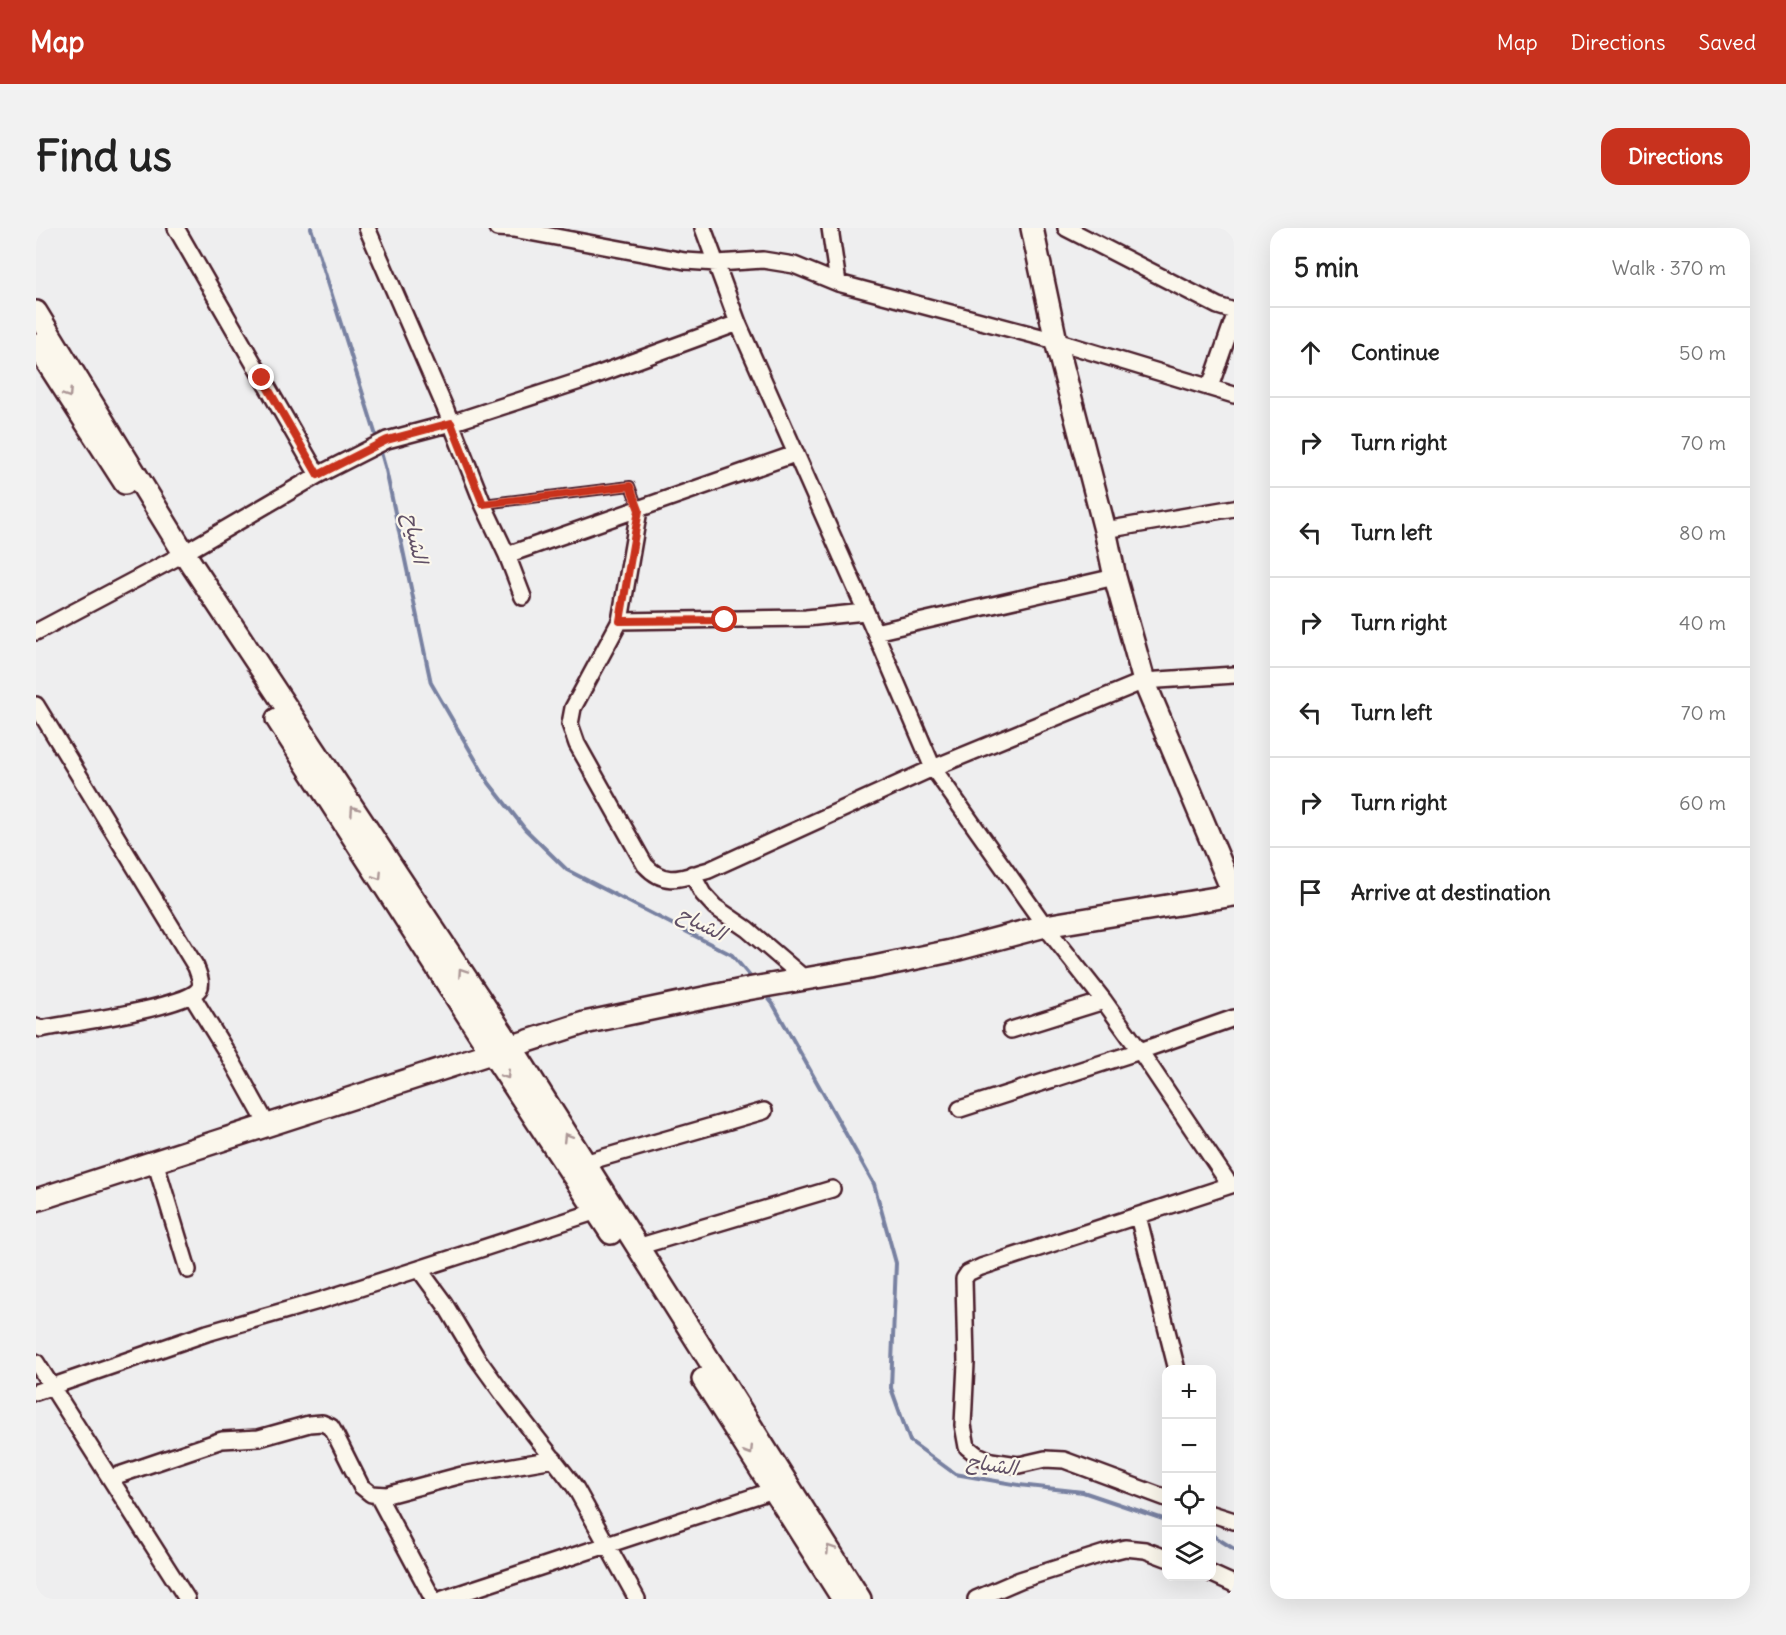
<!DOCTYPE html>
<html lang="en">
<head>
<meta charset="utf-8">
<style>
  body { margin:0; font-family:Delius,"Playpen Sans Arabic",sans-serif; background:#f2f2f2; color:#222 }
  .controls { position:absolute; right:18px; bottom:18px; display:grid; overflow:hidden; border-radius:12px; box-shadow:0 6px 24px #0002 }
  .controls button { width:54px; height:54px; display:grid; place-items:center; padding:0; border:0; border-bottom:2px solid #e0e0e0; background:#fff; color:#222; font:30px sans-serif }
  .stop { position:absolute; width:18px; height:18px; margin:-14px; border:4px solid #c8321e; border-radius:50%; background:#fff }
  .stop.end { background:#c8321e; border-color:#fff; box-shadow:0 2px 6px #0008 }
  .list { margin:0; padding:0; list-style:none }
  h2 { display:flex; justify-content:space-between; align-items:center; height:78px; margin:0; padding:0 24px; font-size:26px }
  h2 small { font-size:20px; font-weight:400; color:#767676 }
  .list li { display:grid; grid-template-columns:39px 1fr auto; gap:18px; align-items:center; box-sizing:border-box; height:90px; padding:0 24px; border-top:2px solid #e0e0e0 }
  .list b { display:block; font-size:22px; white-space:nowrap }
  .list em { font-size:20px; font-style:normal; color:#767676 }
  .icon { flex:none; width:33px; height:33px; fill:none; stroke:currentColor; stroke-width:2; stroke-linecap:round; stroke-linejoin:round }
  .map { position:relative; flex:none; width:1198px; height:1371px; overflow:hidden; border-radius:18px }
  header { display:flex; align-items:center; gap:36px; box-sizing:border-box; height:84px; padding:0 30px; background:#c8321e; color:#fff }
  header strong { font-size:28px }
  nav { display:flex; gap:33px; margin-inline-start:auto; font-size:21px }
  .intro { display:flex; align-items:center; justify-content:space-between; box-sizing:border-box; height:144px; padding:0 36px }
  h1 { margin:0; font-size:42px }
  .button { padding:15px 27px; border-radius:18px; background:#c8321e; color:#fff; font-size:21px; font-weight:700 }
  main { display:flex; gap:36px; padding:0 36px }
  aside { flex:1; background:#fff; border-radius:18px; box-shadow:0 6px 24px #0002 }
  .map>svg:first-child { display:block }
  .lines { fill:none; stroke-linecap:round; stroke-linejoin:round }
  .stream { stroke:#7881a1; stroke-width:4 }
  .lane-casing { stroke:#4a1f2b; stroke-width:12 }
  .street-casing { stroke:#4a1f2b; stroke-width:20 }
  .secondary-casing { stroke:#4a1f2b; stroke-width:26 }
  .lane { stroke:#fbf7ec; stroke-width:8 }
  .street { stroke:#fbf7ec; stroke-width:15 }
  .secondary { stroke:#fbf7ec; stroke-width:21 }
  .oneway { stroke:#ab9695 }
  .route { stroke:#c8321e; stroke-width:8 }
  .labels { text-anchor:middle; dominant-baseline:central; stroke-width:4.5; stroke-linejoin:round; paint-order:stroke }
  .water-label { font-size:20px; font-style:italic; fill:#615066; stroke:#fbf7ec }
</style>
</head>
<body>
<header>
<strong>Map</strong>
<nav><a>Map</a><a>Directions</a><a>Saved</a></nav>
</header>
<div class="intro"><h1>Find us</h1><a class="button">Directions</a></div>
<main>
<div class="map">
<svg width="1198" height="1371" viewBox="0 0 1198 1371">
  <rect width="100%" height="100%" fill="#eeeeef"/>
  <filter id="ink" filterUnits="userSpaceOnUse"><feTurbulence type="fractalNoise" baseFrequency=".0167" numOctaves="2"/><feDisplacementMap in="SourceGraphic" scale="12" xChannelSelector="R" yChannelSelector="G"/><feConvolveMatrix kernelMatrix="1 2 1 2 8 2 1 2 1" color-interpolation-filters="sRGB"/></filter>
  <g filter="url(#ink)">
    <g class="lines">
      <path class="stream" d="M275,0L341,211
        M344,221L350,242L395,455L453,555L489,601L531,642L696,727L718,753
        M728,765L737,776L838,956L860,1035L855,1160L874,1213L919,1246L983,1257L1047,1264L1130,1292
        M1176,1307L1198,1321"/>
      <g class="lane-casing">
        <path id="lane" d="M447,276L594,258L603,282"/>
      </g>
      <g class="street-casing">
        <path id="street" d="M140,0L282,247
          M331,0L410,182L447,276L471,327L487,369
          M461,0L477,1L649,33L681,35L727,32L758,37L802,55L1020,113L1198,167
          M667,0L702,95L839,404L897,540L1009,698L1068,773L1104,823L1194,957
          M794,0L802,55
          M1030,0L1182,78L1198,83
          M1174,159L1198,90
          M603,282L584,393L537,480L534,496L541,516L609,637C630,660 647,649 673,642L897,540L1108,453L1198,447
          M1069,302L1198,280
          M471,327L759,226
          M584,393L770,390L829,384
          M0,404L138,331L282,247L351,212L415,195L547,152L702,95
          M839,404L1079,349
          M0,477L160,739C162,745 167,755 163,761C152,778 40,795 15,799L5,801L0,799
          M656,646L667,666L679,679L711,701L768,750
          M156,768L193,828L232,898
          M975,802L1068,773
          M924,881L1104,823L1198,790
          M119,933L152,1042
          M548,935L728,883
          M1102,988L1141,1142
          M601,1019L796,961
          M383,1041L561,983
          M0,1134L151,1371
          M0,1164L171,1105L286,1072L383,1041L408,1075L441,1130L467,1166L539,1259L601,1371
          M74,1250L186,1212L223,1210L273,1196L286,1195L295,1199L300,1208L325,1258L335,1266L351,1267L426,1247L518,1231
          M342,1268L397,1371
          M1130,1270L1028,1232L1009,1231L983,1237L975,1236L955,1233L941,1227L931,1219L927,1197L930,1135L928,1051L932,1045L945,1039L1198,956
          M1176,1286L1198,1293
          M1176,1346L1198,1356
          M407,1371L747,1259
          M940,1371L984,1352L1069,1325L1089,1320L1109,1322L1130,1330"/>
      </g>
      <g class="secondary-casing">
        <path id="secondary" d="M996,0L1020,113L1069,302L1079,349L1108,453L1198,667
          M0,84L148,325L475,818L824,1371
          M0,117L89,255
          M241,491L456,825L575,1005
          M0,972L548,795L711,761L833,740L915,723L1009,698L1198,667
          M667,1151L807,1371"/>
      </g>
      <use href="#lane" class="lane"/>
      <use href="#street" class="street"/>
      <use href="#secondary" class="secondary"/>
    </g>
    <defs><path id="oneway-chevron" d="M-2-3.5L2.5 0L-2 3.5" fill="none" stroke-width="1.6" stroke-linecap="round" stroke-linejoin="round" transform="scale(1.5)"/></defs>
    <g class="oneway">
      <use href="#oneway-chevron" transform="translate(32 166) rotate(57)"/>
      <use href="#oneway-chevron" transform="translate(318 582) rotate(-124)"/>
      <use href="#oneway-chevron" transform="translate(342 648) rotate(57)"/>
      <use href="#oneway-chevron" transform="translate(426 744) rotate(-124)"/>
      <use href="#oneway-chevron" transform="translate(470 847) rotate(57)"/>
      <use href="#oneway-chevron" transform="translate(531 909) rotate(-122)"/>
      <use href="#oneway-chevron" transform="translate(713 1223) rotate(58)"/>
      <use href="#oneway-chevron" transform="translate(794 1321) rotate(-123)"/>
    </g>
  </g>
  <g class="lines" filter="url(#ink)">
    <path class="route" d="M226,150L282,247L351,212L415,195L447,276L594,258L603,282L584,393L689,392"/>
  </g>
  <g class="labels">
    <g class="water-label">
      <text transform="translate(380 310) rotate(78)">الشياح</text>
      <text transform="translate(666 695) rotate(27)">الشياح</text>
      <text transform="translate(956 1236) rotate(9)">الشياح</text>
    </g>
  </g>
</svg>
<div class="controls">
<button>+</button>
<button>−</button>
<button><svg class="icon" aria-label="locate" viewBox="0 0 24 24"><circle cx="12" cy="12" r="6"/><path d="M12 2v4M12 18v4M2 12h4M18 12h4"/></svg></button>
<button><svg class="icon" aria-label="layers" viewBox="0 0 24 24"><path d="M12 4l9 5-9 5-9-5zM3 14l9 5 9-5"/></svg></button>
</div>
<div class="stop" style="left:689px;top:392px"></div>
<div class="stop end" style="left:226px;top:150px"></div>
</div>
<aside>
<h2>5 min<small>Walk · 370 m</small></h2>
<ul class="list">
<li><svg class="icon" aria-label="ahead" viewBox="0 0 24 24"><path d="M12 20V5M6 11l6-6 6 6"/></svg><div><b>Continue</b></div><em>50 m</em></li>
<li><svg class="icon" aria-label="right" viewBox="0 0 24 24"><path d="M7 20v-9h11M14 6l5 5-5 5"/></svg><div><b>Turn right</b></div><em>70 m</em></li>
<li><svg class="icon" aria-label="left" viewBox="0 0 24 24"><path d="M17 20v-9H6M10 6l-5 5 5 5"/></svg><div><b>Turn left</b></div><em>80 m</em></li>
<li><svg class="icon" aria-label="right" viewBox="0 0 24 24"><path d="M7 20v-9h11M14 6l5 5-5 5"/></svg><div><b>Turn right</b></div><em>40 m</em></li>
<li><svg class="icon" aria-label="left" viewBox="0 0 24 24"><path d="M17 20v-9H6M10 6l-5 5 5 5"/></svg><div><b>Turn left</b></div><em>70 m</em></li>
<li><svg class="icon" aria-label="right" viewBox="0 0 24 24"><path d="M7 20v-9h11M14 6l5 5-5 5"/></svg><div><b>Turn right</b></div><em>60 m</em></li>
<li><svg class="icon" aria-label="arrive" viewBox="0 0 24 24"><path d="M6 21V4h12l-3 4 3 4H6"/></svg><div><b>Arrive at destination</b></div></li>
</ul>
</aside>
</main>
</body>
</html>
